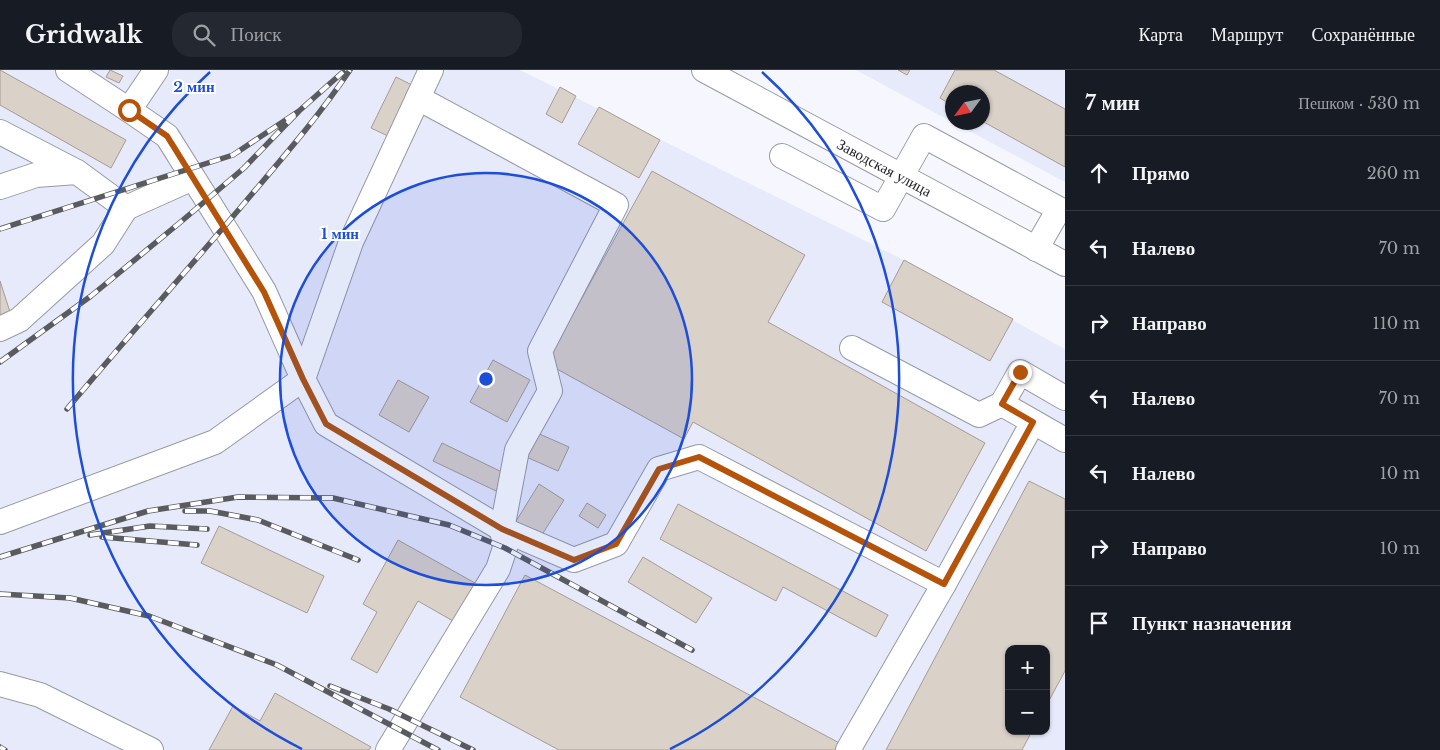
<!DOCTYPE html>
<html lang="ru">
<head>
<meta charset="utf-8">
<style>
  body { margin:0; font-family:"Libre Baskerville",serif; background:#242831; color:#f1f3f6 }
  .controls { position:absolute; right:15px; bottom:15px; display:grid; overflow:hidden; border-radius:10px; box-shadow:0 1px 4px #0004 }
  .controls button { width:45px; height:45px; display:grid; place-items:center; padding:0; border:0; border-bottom:1px solid #363941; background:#171b24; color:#f1f3f6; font:25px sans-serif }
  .compass { position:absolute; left:945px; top:15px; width:45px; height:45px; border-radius:50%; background:#171b24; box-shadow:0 1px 4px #0004; rotate:237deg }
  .stop { position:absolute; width:15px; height:15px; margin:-11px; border:4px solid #b45309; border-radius:50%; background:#fff }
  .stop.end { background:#b45309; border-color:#fff; box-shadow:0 1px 5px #0008 }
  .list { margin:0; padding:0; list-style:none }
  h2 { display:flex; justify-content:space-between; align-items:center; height:65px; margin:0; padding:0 20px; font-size:21px }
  h2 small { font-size:16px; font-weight:400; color:#9ea1a6 }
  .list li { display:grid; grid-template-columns:32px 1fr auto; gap:15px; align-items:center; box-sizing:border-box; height:75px; padding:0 20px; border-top:1px solid #363941 }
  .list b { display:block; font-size:19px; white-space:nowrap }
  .list em { font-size:16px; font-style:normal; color:#9ea1a6 }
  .icon { flex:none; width:28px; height:28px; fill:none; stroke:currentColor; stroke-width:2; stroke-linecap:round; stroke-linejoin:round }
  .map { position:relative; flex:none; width:1065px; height:680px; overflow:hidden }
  header { display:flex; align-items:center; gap:30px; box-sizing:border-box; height:70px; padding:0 25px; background:#171b24; border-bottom:1px solid #363941 }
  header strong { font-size:24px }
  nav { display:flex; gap:28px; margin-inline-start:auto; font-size:18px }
  .search { width:350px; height:45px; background:#242831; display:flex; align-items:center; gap:12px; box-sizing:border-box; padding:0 18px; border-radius:20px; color:#9ea1a6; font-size:19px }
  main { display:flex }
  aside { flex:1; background:#171b24 }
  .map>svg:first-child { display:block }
  .built { fill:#e7eafb; fill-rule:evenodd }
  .building { fill:#dad1c9; stroke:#a49c95 }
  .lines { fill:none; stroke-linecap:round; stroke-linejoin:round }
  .minor-casing { stroke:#989aa4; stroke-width:26 }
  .minor { stroke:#fff; stroke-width:24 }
  .rail-casing { stroke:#5a5b5f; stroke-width:5.5 }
  .rail { stroke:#fff; stroke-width:4; stroke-dasharray:11; stroke-linecap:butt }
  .route { stroke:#b45309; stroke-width:6 }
  .ring { fill:none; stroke:#1d4ed8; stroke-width:2.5 }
  .labels { text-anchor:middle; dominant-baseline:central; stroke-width:4; stroke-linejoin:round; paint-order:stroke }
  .street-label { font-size:15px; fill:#212226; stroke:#fff }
  .centre { fill:#1d4ed8; stroke:#fff; stroke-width:2.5 }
  .ring-label { font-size:15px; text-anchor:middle; font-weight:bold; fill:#1d4ed8; stroke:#fff; stroke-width:4; stroke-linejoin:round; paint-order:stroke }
</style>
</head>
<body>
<header>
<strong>Gridwalk</strong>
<div class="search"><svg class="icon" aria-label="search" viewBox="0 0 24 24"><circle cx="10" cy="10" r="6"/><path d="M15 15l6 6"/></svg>Поиск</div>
<nav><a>Карта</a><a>Маршрут</a><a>Сохранённые</a></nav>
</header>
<main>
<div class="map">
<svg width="1065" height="680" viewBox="0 0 1065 680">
  <rect width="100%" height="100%" fill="#f6f7fe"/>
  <path class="built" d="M0,0H520L904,190L1065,279V680H0ZM1009,579H1046V661H1009Z
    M856,0H1065V112L954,53L982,52V22H952V52Z"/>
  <path class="building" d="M0,0L126,70L111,98L0,35Z
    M110,0L123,6L119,13L106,7Z
    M898,0H910L907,5Z
    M955,0H994L1065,39V97L982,51V22H952V35L940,28Z
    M396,7L412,15L388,66L371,58Z
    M560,17L576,26L562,53L546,44Z
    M599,37L660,70L639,108L578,74Z
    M652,101L805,185L768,252L985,373L926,481L693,352L684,369L546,293Z
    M904,190L1013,249L990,291L882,232Z
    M0,211L11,245L0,248Z
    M493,290L530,310L507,352L470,332Z
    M398,310L429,327L409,362L379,345Z
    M535,362L569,377L558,401L524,386Z
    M442,373L504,403L496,421L433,391Z
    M1029,411L1065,429V601L1046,636V579H1009V661H1032L1022,680H886Z
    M539,414L564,430L538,471L513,456Z
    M587,433L606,445L598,458L579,446Z
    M678,434L888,545L876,567L783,517L776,531L660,469Z
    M219,456L324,506L307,543L201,493Z
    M398,470L475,513L453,551L418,531L377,603L351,589L377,542L363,534Z
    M643,487L712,528L696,553L628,512Z
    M525,505L845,676L843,680H559L460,627Z
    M275,623L371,677L369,680H209L233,636L260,651Z"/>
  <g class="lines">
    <g class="minor-casing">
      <g id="minor">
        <path d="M68,0L129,40L167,66L264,221L303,309L326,354L502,459L574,490L616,474L659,399L699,387L944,514"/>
        <path id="s1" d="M704,0L1065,194"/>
        <path d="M129,40L156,0"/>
        <path d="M0,62L77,102L126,138L193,108"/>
        <path d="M782,86L883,139L924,66L1059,139L1036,179"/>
        <path d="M0,117L36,105L77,102"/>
        <path d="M0,259L19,250L103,174L126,138"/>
        <path d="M852,278L979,345L1002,334L1065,370"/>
        <path d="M1002,334L1020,302L1065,328"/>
        <path d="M0,452L215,372L303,309L351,172L431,0"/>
        <path d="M0,614L40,625L151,680"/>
        <path d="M388,680L498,499L505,478L502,459L517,380L550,321L540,281L616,135L418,28"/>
        <path d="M848,680L944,514L1033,352"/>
      </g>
    </g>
    <use href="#minor" class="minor"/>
    <g class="rail-casing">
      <path id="rail" d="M0,159L233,85L299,41L343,2
        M0,292L91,226L183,150L244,98L299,41
        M67,339C124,271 183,205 241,137C278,93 317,49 350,0
        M185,441H210L258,450L358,490
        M90,465L150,456L207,459
        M102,467L197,475
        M0,487L148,441L238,427L333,428L449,455L505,478L692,580
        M0,524L70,528L149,546L277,595L438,680
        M330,616L389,639L473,680
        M0,677L5,680"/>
    </g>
    <use href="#rail" class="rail"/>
  </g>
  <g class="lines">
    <path class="route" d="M129,40L167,66L264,222L303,309L326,354L502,459L574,490L616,474L659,399L699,387L944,514L1033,352L1002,334L1020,302"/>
  </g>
  <circle cx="486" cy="309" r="206" fill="#1d4ed8" fill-opacity=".12"/>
  <g class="ring">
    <circle cx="486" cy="309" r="206"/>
    <path d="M302 679A413 413 0 0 1 210 2M762 2A413 413 0 0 1 670 679"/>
  </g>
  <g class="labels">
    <g class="street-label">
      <text stroke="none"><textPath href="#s1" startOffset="205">Заводская улица</textPath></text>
    </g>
  </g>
  <circle cx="486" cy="309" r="8" class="centre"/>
  <g class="ring-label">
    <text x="194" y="22">2 мин</text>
    <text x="340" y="169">1 мин</text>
  </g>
</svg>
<div class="controls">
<button>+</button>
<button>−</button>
</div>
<svg class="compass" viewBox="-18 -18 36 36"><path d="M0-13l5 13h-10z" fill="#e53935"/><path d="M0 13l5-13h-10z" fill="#9ea1a6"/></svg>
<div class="stop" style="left:129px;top:40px"></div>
<div class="stop end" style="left:1020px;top:302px"></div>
</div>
<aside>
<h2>7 мин<small>Пешком · 530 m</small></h2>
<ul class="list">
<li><svg class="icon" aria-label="ahead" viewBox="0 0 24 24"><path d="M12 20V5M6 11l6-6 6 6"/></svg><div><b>Прямо</b></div><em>260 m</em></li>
<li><svg class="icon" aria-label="left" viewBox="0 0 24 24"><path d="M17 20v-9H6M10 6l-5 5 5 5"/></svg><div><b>Налево</b></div><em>70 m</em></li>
<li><svg class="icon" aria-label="right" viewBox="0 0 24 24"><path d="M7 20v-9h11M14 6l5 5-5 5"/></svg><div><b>Направо</b></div><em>110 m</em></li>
<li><svg class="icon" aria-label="left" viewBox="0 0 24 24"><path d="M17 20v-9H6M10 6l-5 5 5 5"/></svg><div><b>Налево</b></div><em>70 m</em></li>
<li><svg class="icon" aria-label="left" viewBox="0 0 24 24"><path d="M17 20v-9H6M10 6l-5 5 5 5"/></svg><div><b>Налево</b></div><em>10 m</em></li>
<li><svg class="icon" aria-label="right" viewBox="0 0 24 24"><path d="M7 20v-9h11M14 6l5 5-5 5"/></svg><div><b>Направо</b></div><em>10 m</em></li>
<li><svg class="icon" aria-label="arrive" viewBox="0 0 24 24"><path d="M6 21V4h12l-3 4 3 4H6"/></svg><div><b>Пункт назначения</b></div></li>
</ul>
</aside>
</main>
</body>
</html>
